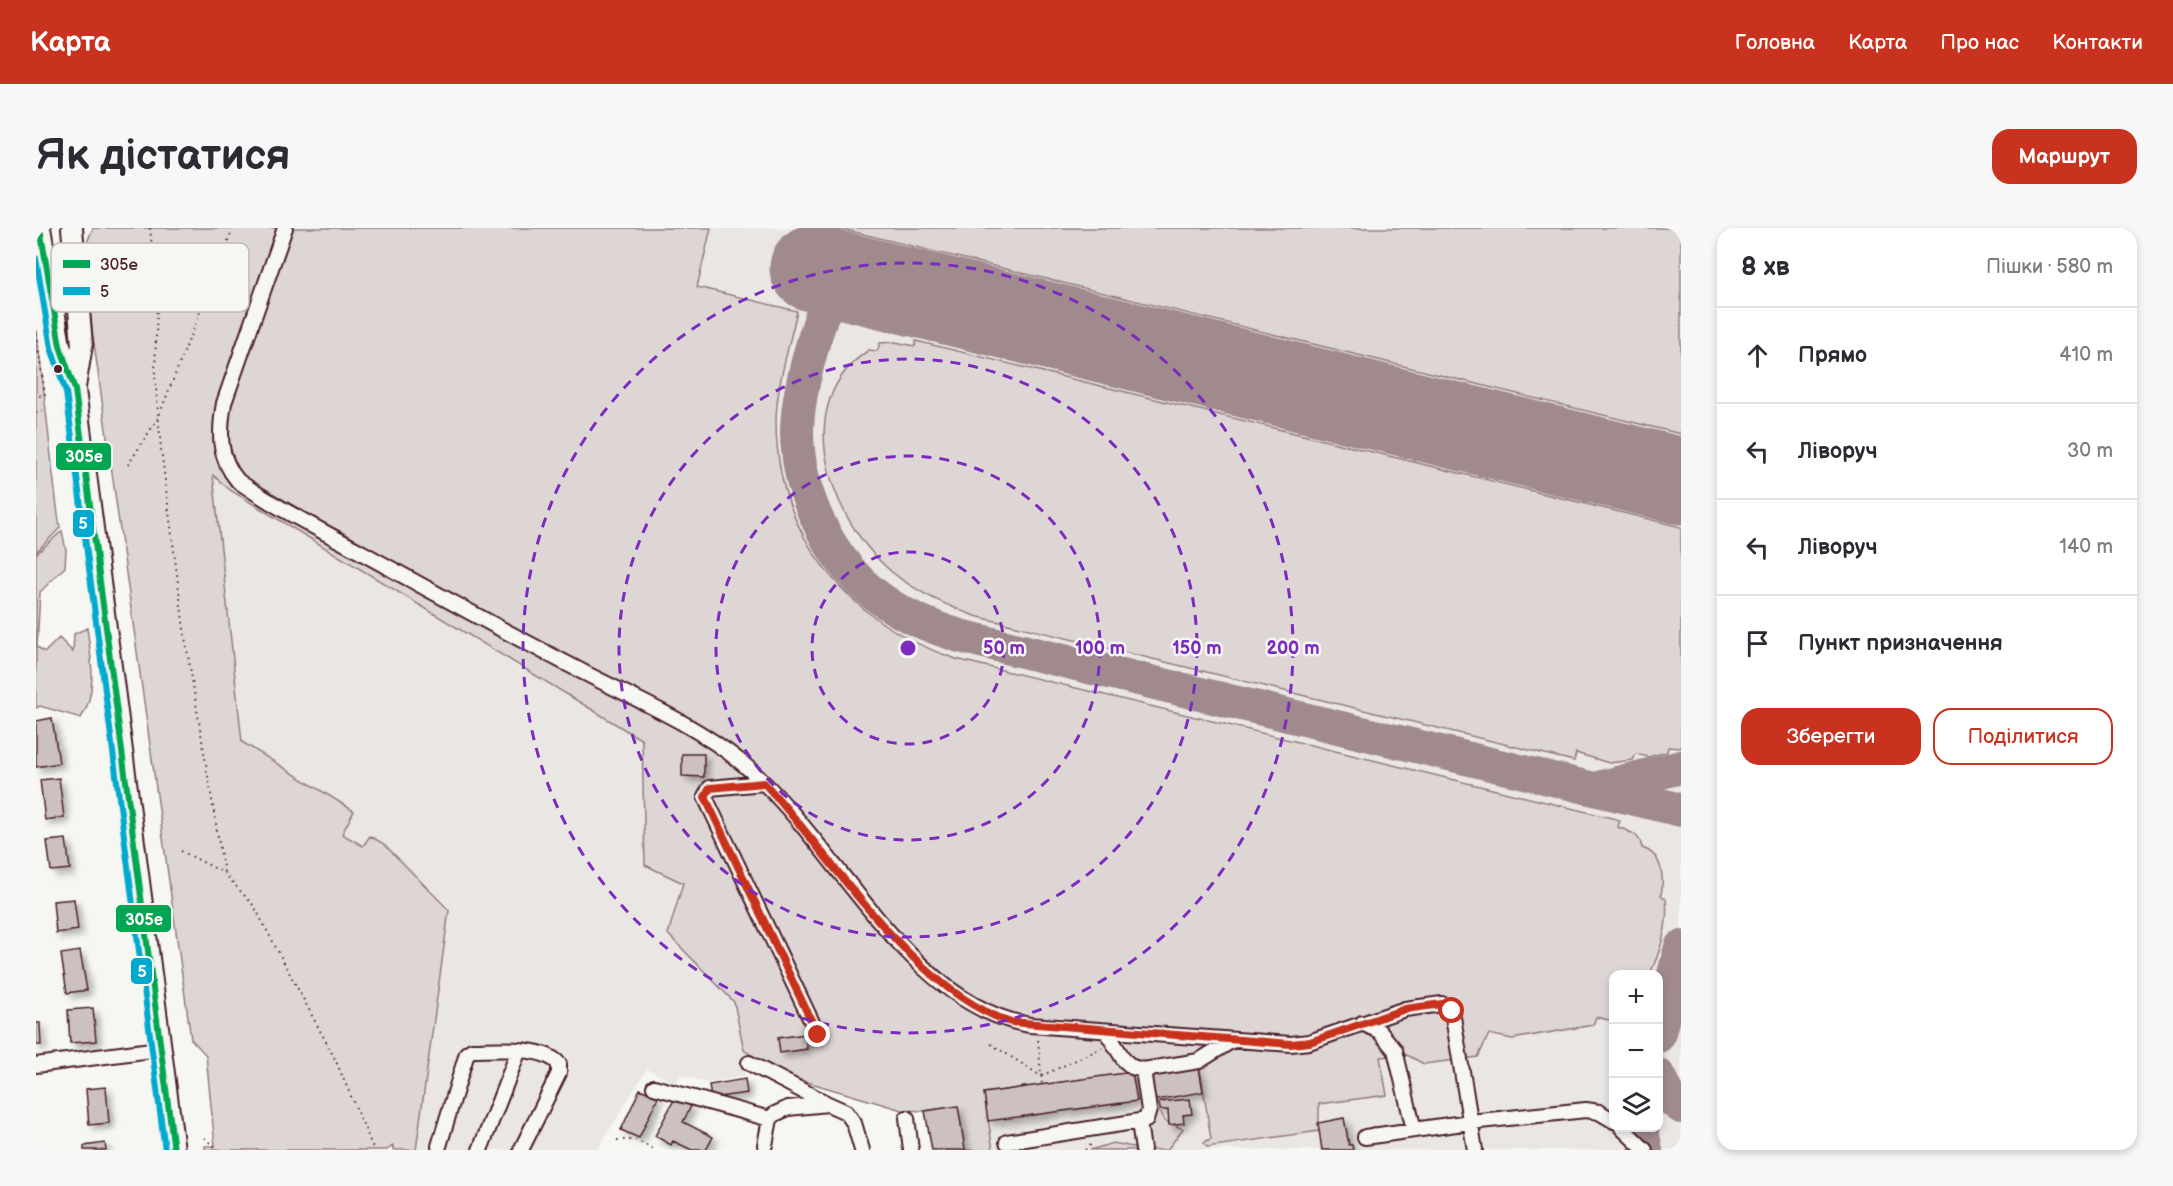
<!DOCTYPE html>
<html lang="uk">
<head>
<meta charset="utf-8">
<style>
  body { margin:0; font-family:"Balsamiq Sans",sans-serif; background:#f7f7f7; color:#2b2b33 }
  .controls { position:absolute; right:18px; bottom:18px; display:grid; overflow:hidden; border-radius:12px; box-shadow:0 3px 9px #0003 }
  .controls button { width:54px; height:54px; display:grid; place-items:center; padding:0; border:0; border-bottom:2px solid #e1e1e2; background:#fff; color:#2b2b33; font:30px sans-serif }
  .stop { position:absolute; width:18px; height:18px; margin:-14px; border:4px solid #c8321e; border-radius:50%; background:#fff }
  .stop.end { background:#c8321e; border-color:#fff; box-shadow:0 2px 6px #0008 }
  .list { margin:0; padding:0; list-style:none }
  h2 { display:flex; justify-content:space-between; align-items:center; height:78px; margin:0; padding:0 24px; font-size:26px }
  h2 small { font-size:20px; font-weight:400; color:#7c7c81 }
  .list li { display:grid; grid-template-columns:39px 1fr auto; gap:18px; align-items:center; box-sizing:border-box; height:96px; padding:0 24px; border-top:2px solid #e1e1e2 }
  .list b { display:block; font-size:22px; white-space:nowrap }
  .list em { font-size:20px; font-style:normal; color:#7c7c81 }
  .actions { display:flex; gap:12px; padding:18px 24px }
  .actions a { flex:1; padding:14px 0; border:2px solid #c8321e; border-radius:18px; text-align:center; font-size:21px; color:#c8321e }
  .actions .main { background:#c8321e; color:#fff }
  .icon { flex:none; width:33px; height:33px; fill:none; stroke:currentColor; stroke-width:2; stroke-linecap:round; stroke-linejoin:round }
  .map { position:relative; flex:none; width:1645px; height:922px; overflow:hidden; border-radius:18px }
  header { display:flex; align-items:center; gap:36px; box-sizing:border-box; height:84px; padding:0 30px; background:#c8321e; color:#fff }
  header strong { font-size:28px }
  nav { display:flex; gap:33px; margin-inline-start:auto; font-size:21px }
  .intro { display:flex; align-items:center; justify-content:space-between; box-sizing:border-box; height:144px; padding:0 36px }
  h1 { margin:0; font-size:42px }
  .button { padding:15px 27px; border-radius:18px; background:#c8321e; color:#fff; font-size:21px; font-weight:700 }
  main { display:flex; gap:36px; padding:0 36px }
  aside { flex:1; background:#fff; border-radius:18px; box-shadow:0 3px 9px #0003 }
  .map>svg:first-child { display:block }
  .built { fill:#e9e6e3; fill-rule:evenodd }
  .green { fill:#ddd6d5; stroke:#947a80; stroke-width:1.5 }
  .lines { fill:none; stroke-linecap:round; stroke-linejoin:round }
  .taxiway { stroke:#a08a8e; stroke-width:34 }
  .runway { stroke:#a08a8e; stroke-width:87 }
  .building { fill:#ccc1c0; stroke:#4a1f2b; stroke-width:1.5; filter:url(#shadow) }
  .minor-casing { stroke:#4a1f2b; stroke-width:18 }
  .highway-casing { stroke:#4a1f2b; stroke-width:24 }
  .path { stroke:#4a1f2b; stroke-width:2; stroke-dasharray:1.5 4.5; stroke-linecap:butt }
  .minor { stroke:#f6f6f2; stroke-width:14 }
  .highway { stroke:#f6f6f2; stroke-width:20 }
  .bus-1-casing { stroke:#f6f6f2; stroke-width:10 }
  .bus-2-casing { stroke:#f6f6f2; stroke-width:10 }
  .bus-1 { stroke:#00a651; stroke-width:6 }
  .bus-2 { stroke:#00a9ce; stroke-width:6 }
  .route { stroke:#c8321e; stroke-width:8 }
  .ring { fill:none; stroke:#7b2cbf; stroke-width:3; stroke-dasharray:10 8 }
  .bus-dot { fill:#4a1f2b; stroke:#f6f6f2; stroke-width:2 }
  .key { fill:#f6f6f2; stroke:#c2b6b6; stroke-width:1.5 }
  .key-label { font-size:16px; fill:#4a1f2b }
  .centre { fill:#7b2cbf; stroke:#f6f6f2; stroke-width:3 }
  .ring-label { font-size:18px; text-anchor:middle; font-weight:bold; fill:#7b2cbf; stroke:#f6f6f2; stroke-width:5; stroke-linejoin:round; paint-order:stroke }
  .line-badge { stroke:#f6f6f2; stroke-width:2 }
  .badge-label { font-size:16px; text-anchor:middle; font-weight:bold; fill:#fff }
</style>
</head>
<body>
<header>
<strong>Карта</strong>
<nav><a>Головна</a><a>Карта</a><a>Про нас</a><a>Контакти</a></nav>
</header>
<div class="intro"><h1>Як дістатися</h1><a class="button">Маршрут</a></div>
<main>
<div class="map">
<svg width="1645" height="922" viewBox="0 0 1645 922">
  <defs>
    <filter id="shadow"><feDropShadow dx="5" dy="5" stdDeviation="3" flood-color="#0004"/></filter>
  </defs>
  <rect width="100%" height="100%" fill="#f6f6f2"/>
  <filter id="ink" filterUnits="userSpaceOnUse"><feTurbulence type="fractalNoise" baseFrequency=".0167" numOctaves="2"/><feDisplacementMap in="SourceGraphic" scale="12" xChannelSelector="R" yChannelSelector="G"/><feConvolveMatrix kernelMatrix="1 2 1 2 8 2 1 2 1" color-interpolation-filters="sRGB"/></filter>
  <g filter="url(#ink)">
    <path class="built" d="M235,0H1645V922H958L950,876L866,882L741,845L716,826L708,848L672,855L645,847L639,855L611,841L561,922H380L413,679L348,616L327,619L306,606L318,583L206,514L177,247ZM1578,746H1622V900H1578Z"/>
    <path class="green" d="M57,0H675L661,59L761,83C753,119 740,159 740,195C741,310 813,395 920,431L1584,592L1582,599C1594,604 1604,606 1606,620C1627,626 1628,650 1625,667L1630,671C1633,695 1624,724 1614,746H1578L1577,793L1560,789L1557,797L1476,811L1453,806L1442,829L1388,836L1371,827L1344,829L1351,867L1283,876V903L1171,919L1168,914L1175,911L1164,840L1110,849L1096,844L948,865L957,922H929L922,878L889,883L866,882L741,845L708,822L698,774L632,706L647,655L609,637L606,512L194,262L177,247L206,514L318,583L306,606L327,618L334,608L348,616L413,682L380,922H357V918L351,922H169V918H179L170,827L155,811L56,101L48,29L49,19Z
      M802,0H1645V206Z
      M0,102C10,168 14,234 24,300L0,324Z
      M880,113L1645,299V520L1632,519L1631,524L1612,529L1600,526L1597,532L1573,535L1540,525L1538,533L939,388C906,376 873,361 848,337C791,283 755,173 833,122L841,123L844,115L859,114L879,118Z
      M26,303L30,322L29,339L4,364L1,419L9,424L23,410L37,424L38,406L51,400C55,428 62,465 45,490L4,478L0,480V326Z
      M1119,881L1126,886L1128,892L1147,901L1131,922H1054L1077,915L1107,921L1113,912L1111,895Z"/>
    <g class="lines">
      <path class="taxiway" d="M863,62C830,60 809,54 787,84C775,118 761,169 761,205C762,269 796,338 849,374C872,390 898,400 924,408L1645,582
        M1566,559L1645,539
        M1622,808L1645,719
        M1622,847L1633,869L1645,879
        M1605,900L1610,922"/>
      <path class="runway" d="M777,40L1645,253"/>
    </g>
    <path class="building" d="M16,490L23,535L0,539V493Z
      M646,526H668V549L646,548Z
      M23,550L28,589L9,592L4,552Z
      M30,611L34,641L15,643L11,613Z
      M38,671L42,702L20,705L17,673Z
      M44,723L51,762L31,765L25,726Z
      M57,780L60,813L34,815L32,782Z
      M0,795H4L5,817H0Z
      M769,806L771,821L744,825L742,810Z
      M1163,840L1167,864L1114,873L1110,849Z
      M1096,844L1101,873L952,893L948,865Z
      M709,851L711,865L675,870L673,857Z
      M70,859L73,895L53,897L50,861Z
      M604,861L622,869L603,910L585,902Z
      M639,870L655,878L647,894L677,909L670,922H656L637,913L635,917L619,908Z
      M1154,871L1156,886L1147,887L1148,895L1133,897L1132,882H1124L1123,874Z
      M922,878L929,922H896L889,883Z
      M1308,890L1313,917H1316L1317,922H1286L1282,895Z
      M69,915L70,922H48V918Z"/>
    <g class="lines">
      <g class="minor-casing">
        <path id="minor" d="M249,0L188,175C183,204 182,230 202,253C239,279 281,300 321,322C395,363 469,404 545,443C599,471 659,496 706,535C797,609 871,778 994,797L1255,816L1273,814L1369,781L1406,776L1416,783L1439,922
          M728,555L674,560L669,569L782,807
          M1326,795L1343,803L1359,822L1378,902
          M1070,803L1088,832L1096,839L1107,842L1163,833L1195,813
          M713,835L792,876
          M0,837L123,821
          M618,859L734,891
          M871,890L875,922
          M1103,894L1107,922
          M1586,900L1609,922
          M1329,909L1434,894L1550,882L1563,884L1578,893
          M971,914L1110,892L1113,882L1107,842
          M729,917L734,891L739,886L752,880L792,876L810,884L818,895L826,922
          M403,918L431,825L436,822C460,822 507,817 523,836V845L485,922
          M444,922L483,822"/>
      </g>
      <g class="highway-casing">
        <path id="highway" d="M4,0L24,118L39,162L138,922
          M36,0L46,117L39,159"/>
      </g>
      <path class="path" d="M114,0L121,70L119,147L125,221L149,409L188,645
        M0,106L9,167L0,168
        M0,185L11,181
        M92,237L122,190L197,0
        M145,623L188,645L218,678L299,831L338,922
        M1002,812L1006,857
        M955,816L1005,848L1066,820
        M168,910L183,922
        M581,912H600L620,922
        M1049,922L1058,914"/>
      <use href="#minor" class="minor"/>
      <use href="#highway" class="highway"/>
      <g class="bus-1-casing">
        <path id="bus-1" d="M4,0L24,118L39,162L138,922"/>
      </g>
      <g class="bus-2-casing">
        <path id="bus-2" d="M0,30L15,120L30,164L129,922"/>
      </g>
      <use href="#bus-1" class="bus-1"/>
      <use href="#bus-2" class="bus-2"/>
    </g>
  </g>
  <g class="lines" filter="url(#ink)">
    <path class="route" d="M782,807L669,569L674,560L728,555C796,628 878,764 975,794L1255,816L1274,814L1369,781L1406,776L1416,783"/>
  </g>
  <g class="ring">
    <circle cx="872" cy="420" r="96"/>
    <circle cx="872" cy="420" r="192"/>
    <circle cx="872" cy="420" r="289"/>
    <circle cx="872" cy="420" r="385"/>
  </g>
  <circle class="bus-dot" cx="22" cy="141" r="5"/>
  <rect x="15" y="15" width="198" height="69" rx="9" class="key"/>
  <rect x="27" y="32" width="27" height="8" fill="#00a651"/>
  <rect x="27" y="59" width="27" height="8" fill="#00a9ce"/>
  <g class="key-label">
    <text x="64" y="42">305e</text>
    <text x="64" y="69">5</text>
  </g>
  <circle cx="872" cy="420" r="9" class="centre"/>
  <g class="ring-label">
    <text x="968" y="426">50 m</text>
    <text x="1064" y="426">100 m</text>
    <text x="1161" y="426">150 m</text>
    <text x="1257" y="426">200 m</text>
  </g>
  <g class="line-badge">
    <rect x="19" y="214" width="57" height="29" rx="6" fill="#00a651"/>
    <rect x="36" y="281" width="23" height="29" rx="6" fill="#00a9ce"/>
    <rect x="79" y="676" width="57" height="29" rx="6" fill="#00a651"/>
    <rect x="94" y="729" width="23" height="28" rx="6" fill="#00a9ce"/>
  </g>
  <g class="badge-label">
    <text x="48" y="234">305e</text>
    <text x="47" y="301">5</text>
    <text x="108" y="697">305e</text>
    <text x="106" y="749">5</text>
  </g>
</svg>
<div class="controls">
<button>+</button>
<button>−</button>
<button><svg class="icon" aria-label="layers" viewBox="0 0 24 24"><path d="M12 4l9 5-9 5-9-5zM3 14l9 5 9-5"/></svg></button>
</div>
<div class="stop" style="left:1416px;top:783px"></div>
<div class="stop end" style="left:782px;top:807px"></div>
</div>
<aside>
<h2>8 хв<small>Пішки · 580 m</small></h2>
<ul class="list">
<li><svg class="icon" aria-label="ahead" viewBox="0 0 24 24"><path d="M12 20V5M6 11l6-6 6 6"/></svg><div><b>Прямо</b></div><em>410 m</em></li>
<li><svg class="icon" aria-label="left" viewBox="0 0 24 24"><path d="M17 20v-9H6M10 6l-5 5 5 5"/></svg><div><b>Ліворуч</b></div><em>30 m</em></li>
<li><svg class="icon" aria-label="left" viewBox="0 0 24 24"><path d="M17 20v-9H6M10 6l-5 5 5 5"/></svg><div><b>Ліворуч</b></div><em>140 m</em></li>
<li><svg class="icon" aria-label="arrive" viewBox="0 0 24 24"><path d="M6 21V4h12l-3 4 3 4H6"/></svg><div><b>Пункт призначення</b></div></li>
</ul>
<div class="actions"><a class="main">Зберегти</a><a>Поділитися</a></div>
</aside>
</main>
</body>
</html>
